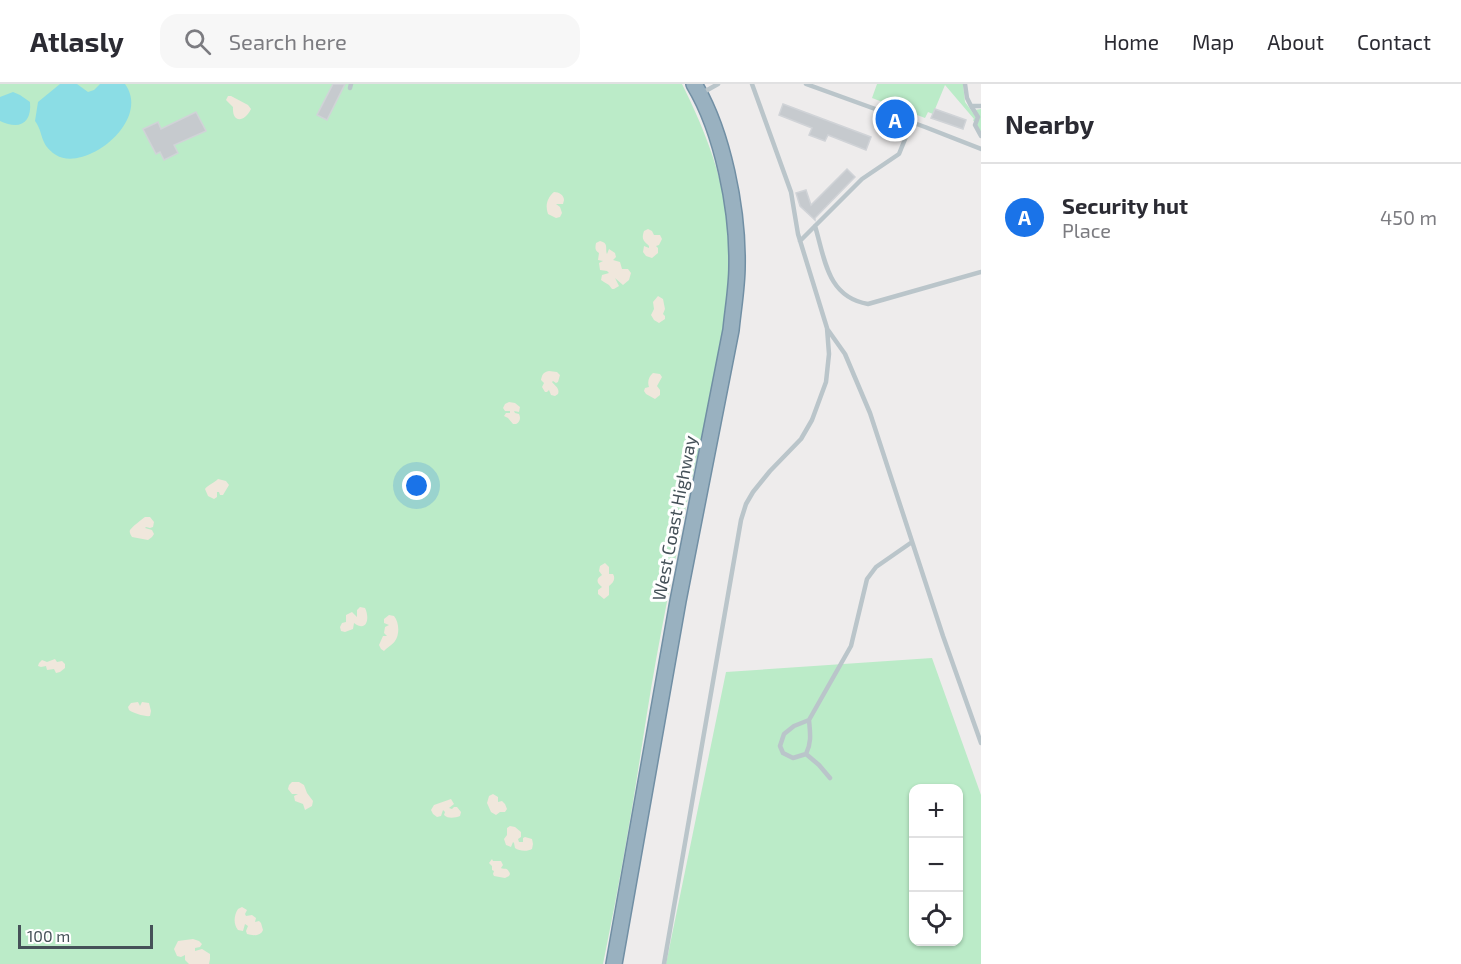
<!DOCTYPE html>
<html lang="en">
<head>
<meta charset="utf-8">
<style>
  body { margin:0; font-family:"Exo 2",sans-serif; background:#f7f7f7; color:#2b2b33 }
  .controls { position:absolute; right:18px; bottom:18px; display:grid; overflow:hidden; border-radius:12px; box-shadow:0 2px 4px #0004 }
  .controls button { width:54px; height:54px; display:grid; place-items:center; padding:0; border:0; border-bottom:2px solid #e1e1e2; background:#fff; color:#2b2b33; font:30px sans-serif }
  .scale { position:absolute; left:18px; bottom:15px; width:135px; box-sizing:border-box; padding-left:6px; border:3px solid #455158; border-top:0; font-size:16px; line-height:21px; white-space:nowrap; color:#455158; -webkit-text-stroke:4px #fff; paint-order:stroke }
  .you { position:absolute; left:417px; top:402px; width:21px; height:21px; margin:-15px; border:4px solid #fff; border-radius:50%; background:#1a73e8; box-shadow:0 0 0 9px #1a73e833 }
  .badge { display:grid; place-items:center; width:39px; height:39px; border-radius:50%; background:#1a73e8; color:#fff; font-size:20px; font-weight:700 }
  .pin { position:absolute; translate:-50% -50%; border:3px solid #fff; box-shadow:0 2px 6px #0006 }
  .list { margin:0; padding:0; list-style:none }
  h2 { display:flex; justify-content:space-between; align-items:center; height:78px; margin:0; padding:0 24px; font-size:26px }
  h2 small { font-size:20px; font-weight:400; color:#7c7c81 }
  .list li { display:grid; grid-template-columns:39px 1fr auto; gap:18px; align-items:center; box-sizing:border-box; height:108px; padding:0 24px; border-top:2px solid #e1e1e2 }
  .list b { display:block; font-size:22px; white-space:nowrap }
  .list p { margin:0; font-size:20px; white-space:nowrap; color:#7c7c81 }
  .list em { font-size:20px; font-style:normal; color:#7c7c81 }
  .icon { flex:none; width:33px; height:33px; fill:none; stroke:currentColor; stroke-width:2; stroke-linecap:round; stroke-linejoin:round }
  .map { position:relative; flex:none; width:981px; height:880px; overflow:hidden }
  header { display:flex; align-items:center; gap:36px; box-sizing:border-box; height:84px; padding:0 30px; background:#fff; border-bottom:2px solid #e1e1e2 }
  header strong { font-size:28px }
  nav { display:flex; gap:33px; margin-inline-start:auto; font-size:21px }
  .search { width:420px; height:54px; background:#f7f7f7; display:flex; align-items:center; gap:15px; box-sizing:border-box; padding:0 21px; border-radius:18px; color:#7c7c81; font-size:22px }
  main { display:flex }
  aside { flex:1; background:#fff }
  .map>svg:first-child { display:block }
  .green { fill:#bbebc8; fill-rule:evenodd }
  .sand { fill:#f0e7dc }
  .water { fill:#8bdde5 }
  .building { fill:#c6cace; stroke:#d0d3d7; stroke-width:1.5 }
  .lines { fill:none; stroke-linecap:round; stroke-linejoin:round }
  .trunk-casing { stroke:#718fa4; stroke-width:18 }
  .service { stroke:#bac5ca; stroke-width:4.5 }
  .trunk { stroke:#99b1c0; stroke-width:15 }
  .labels { text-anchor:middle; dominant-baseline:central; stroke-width:6; stroke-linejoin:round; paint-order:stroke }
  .street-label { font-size:18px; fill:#455158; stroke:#fff }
</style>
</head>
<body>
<header>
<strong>Atlasly</strong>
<div class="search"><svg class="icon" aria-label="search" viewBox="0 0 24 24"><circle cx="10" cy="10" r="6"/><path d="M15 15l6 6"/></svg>Search here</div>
<nav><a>Home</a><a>Map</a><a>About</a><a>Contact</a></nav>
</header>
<main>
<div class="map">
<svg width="981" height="880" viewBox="0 0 981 880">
  <rect width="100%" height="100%" fill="#eeecec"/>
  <path class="green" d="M0,0H682C706,48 725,97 729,151C734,245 703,337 685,428C675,477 665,526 656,576C645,637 637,698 626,759C619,800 611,840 603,880H0Z
    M877,0H963L965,18L976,33L975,26L981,25V48L973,36L974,35L945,1L933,30L928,28L925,34L872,14Z
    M932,574L981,711V880H666L726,588ZM914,704H958V858H914Z"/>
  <path class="sand" d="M228,12H231L248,21L251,25C245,38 232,40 233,23L226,16Z
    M554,108C559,108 564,111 564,116L563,120H556L560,123L562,129L560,133L556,134L548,130C545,122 547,114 554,108Z
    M648,145L652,147L654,151H660L662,155L659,161L656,162L658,164V169L652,174L646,172L643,168L644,162L649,164V162C644,157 641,156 644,147Z
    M600,157C609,159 605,164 607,170L609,165L615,169L616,173L613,176L620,178L622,185H628L631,189L629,196L623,201L615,194L619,202L614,205H612L609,201L604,198L601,196L602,191L609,189L607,187L600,186L599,179L603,177L598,176L599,169C595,167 595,164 596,159Z
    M658,212L663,215L665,225L663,230L665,232V235L659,239L654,236L651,231L654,225L653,218Z
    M549,287L557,288L560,291L558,298L556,299L553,297L552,298C555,302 560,304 558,310L555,312L551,311L549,306L547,308H545L542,303L544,299L541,296C542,291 543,288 549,287Z
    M653,289L660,290L662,293L657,302L660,306V311L655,315L646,310L644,307L645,304L649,303C647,298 649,292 653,289Z
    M509,318L515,319L520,323L519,328L514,327L515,329L519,330C521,334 520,338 516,340H513L508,334L504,332L506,329H510V327H505L503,324L505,320Z
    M218,395L226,397L229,401L223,411H220L219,408H217V413L214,415L208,412L205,405C207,402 215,398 218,395Z
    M145,433H150L154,438L153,443L150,444L146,443L145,444L152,446L154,450L152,453L148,456L132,453C131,451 129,449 130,446C132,443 142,435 145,433Z
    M605,479L609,483V490H613C616,495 613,499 609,502V511L604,515L598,510V506L602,503C596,498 596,495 602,491L599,487L600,482Z
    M360,523L365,524C370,534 367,549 354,539L353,545L345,548L341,547L340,543L342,539L346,538V531L352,528L357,533V526Z
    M389,531L394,532C399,538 400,550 395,557C393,560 387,564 384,567L381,565L379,561L383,552H387L384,549L385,543L389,541L384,539V535Z
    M55,575L57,578L62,577L65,580V584L60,588L56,589L54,585L47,586L46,582L41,583L38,582L39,579L42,576L47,578Z
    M138,618L140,622L142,618L149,619L151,627L150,632C146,633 132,629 129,626L128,623L131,619Z
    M292,698H299L304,701L307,709L313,717L312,722L305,726L303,720L295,717L294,712L298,710H292L288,705L289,701Z
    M493,710L498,713V718L502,717L505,720L507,725L505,728H500L496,731L491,728L487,719L489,712Z
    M451,715L454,720L449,724L452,725L454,723H457L461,728L460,732C455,734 448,735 444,731L445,728L443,726L441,732L437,733L433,730L431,726L434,721Z
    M510,742L515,743L521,748V753L518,755L519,758H523V754L525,753L532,755L533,760L532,765C527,768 519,767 515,764L514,759L513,758L511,763L506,761L504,755L507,751V744Z
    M492,775L493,777H501L503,781L501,784C505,786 507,782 510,790L509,792L505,794L494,792L493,790L494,787L492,786V782L489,779Z
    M242,823L247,826L245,830L246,832L252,831L256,834L255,838L259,837L261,839L263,846C261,852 253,852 247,850L246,847L248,842L245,840L243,847L238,846C233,840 234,831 238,825Z
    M193,855L199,857L202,860L200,863L195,864V867L202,865L210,870V875L209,880H189L185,876V871L181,873L177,872L174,865L178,857Z"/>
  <path class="water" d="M60,0H77L88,8L94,6L100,0H125C152,37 85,89 56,71C39,60 44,49 35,37L38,18Z
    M13,8L20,11L30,18C32,40 19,46 0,37V13Z"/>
  <path class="building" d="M333,0H345L327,36L317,31Z
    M783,20L871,53L866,66L828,51L825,57L809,51L812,44L779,31Z
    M935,25L966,36L963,45L931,34Z
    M196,28L206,47L174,61L178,69L164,76L160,68L156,70L143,45L158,38L161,45Z
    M847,85L855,93L815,134V136L800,122L796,109L806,106L811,121Z"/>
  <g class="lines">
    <g class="trunk-casing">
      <path id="trunk" d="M614,880L678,517L731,246C733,225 737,203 737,182C738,126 723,48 694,0"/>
    </g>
    <path class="service" d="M806,0L925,43L981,65
      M965,0L967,14L971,22H981
      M350,4L351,0
      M702,9L718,0
      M971,22L978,33L975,41L981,52
      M815,142C825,175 827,213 868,220L981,188
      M800,157L862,95L899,70L912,38
      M828,246L845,270L870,329L943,552L981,659
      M809,636C810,648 812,658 806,670L793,674L783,669L780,662L784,650L794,642L809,636L851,562L867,495L876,483L912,458
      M806,670L819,681L830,694
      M664,880L741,436L746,420L753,408L770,387L801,355L812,336L826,298L829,270L827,244L798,150L791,108L752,0"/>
    <use href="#trunk" class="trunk"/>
  </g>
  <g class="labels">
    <g class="street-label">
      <text transform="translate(674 434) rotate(-79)">West Coast Highway</text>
    </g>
  </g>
</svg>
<div class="controls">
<button>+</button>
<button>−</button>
<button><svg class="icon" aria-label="locate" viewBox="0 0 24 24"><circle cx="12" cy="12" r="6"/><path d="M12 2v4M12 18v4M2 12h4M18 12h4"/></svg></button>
</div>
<div class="scale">100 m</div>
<div class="you"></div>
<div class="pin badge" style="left:895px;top:35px">A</div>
</div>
<aside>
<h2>Nearby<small></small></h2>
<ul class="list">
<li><span class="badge">A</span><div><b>Security hut</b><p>Place</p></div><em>450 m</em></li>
</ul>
</aside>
</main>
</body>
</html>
